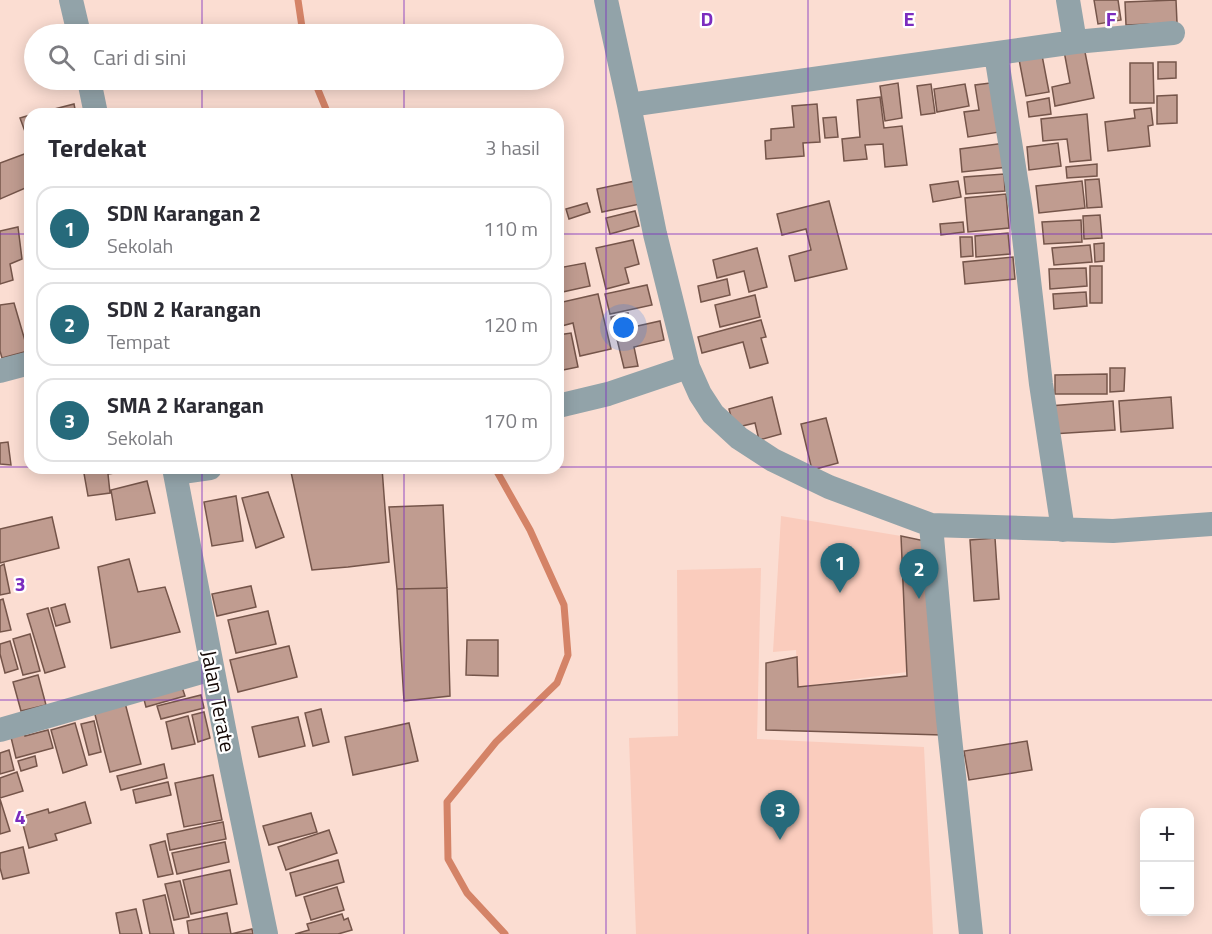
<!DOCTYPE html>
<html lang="id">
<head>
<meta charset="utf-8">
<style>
  body { margin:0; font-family:"Titillium Web",sans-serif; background:#f7f7f7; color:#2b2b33 }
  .controls { position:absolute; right:18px; bottom:18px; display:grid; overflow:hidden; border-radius:12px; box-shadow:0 3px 15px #0003 }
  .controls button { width:54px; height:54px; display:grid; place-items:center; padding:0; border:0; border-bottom:2px solid #e1e1e2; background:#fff; color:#2b2b33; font:30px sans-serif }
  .you { position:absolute; left:624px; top:328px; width:21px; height:21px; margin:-15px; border:4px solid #fff; border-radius:50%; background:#1a73e8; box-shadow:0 0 0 9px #1a73e833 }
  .badge { display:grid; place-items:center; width:39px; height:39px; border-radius:50%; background:#266a7b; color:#fff; font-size:20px; font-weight:700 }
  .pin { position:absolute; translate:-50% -50px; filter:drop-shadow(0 2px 3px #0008) }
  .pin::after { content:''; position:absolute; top:32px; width:21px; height:18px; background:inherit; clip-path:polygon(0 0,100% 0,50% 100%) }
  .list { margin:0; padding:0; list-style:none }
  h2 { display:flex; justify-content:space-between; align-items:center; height:78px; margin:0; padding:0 24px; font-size:26px }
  h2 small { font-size:20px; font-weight:400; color:#7c7c81 }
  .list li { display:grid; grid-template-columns:39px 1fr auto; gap:18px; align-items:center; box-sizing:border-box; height:84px; margin:0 12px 12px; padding:0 12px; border:2px solid #e1e1e2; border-radius:18px }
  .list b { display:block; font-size:22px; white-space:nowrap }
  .list p { margin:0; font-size:20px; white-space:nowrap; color:#7c7c81 }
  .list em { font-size:20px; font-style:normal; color:#7c7c81 }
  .icon { flex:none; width:33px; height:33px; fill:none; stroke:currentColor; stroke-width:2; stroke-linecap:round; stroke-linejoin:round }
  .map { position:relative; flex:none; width:1212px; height:934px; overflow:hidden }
  .search { position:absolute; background:#fff; box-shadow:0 3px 15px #0003; left:24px; top:24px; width:540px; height:66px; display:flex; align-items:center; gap:15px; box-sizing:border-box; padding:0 21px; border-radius:33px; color:#7c7c81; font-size:22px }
  .panel { position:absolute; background:#fff; box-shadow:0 3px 15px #0003; left:24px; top:108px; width:540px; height:366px; border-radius:18px }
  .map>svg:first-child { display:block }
  .built { fill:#faccbd }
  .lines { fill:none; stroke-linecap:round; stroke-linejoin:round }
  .stream { stroke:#d48367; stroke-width:7 }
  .building { fill:#c09c90; stroke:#75554a; stroke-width:1.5 }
  .minor { stroke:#92a3a9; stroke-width:24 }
  .grid { fill:none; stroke:#7b2cbf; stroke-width:1.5; stroke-opacity:0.55 }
  .labels { text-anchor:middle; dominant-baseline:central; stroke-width:4.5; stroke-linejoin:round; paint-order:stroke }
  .street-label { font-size:21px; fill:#140805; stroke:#fff }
  .grid-label { font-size:20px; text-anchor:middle; font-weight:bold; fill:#7b2cbf; stroke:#fff; stroke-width:4.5; stroke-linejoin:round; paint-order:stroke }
</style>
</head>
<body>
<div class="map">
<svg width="1212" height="934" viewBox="0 0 1212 934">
  <rect width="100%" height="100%" fill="#fbddd2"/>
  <path class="built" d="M781,516L901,536L907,672L798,687L796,650L773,652Z
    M761,568L757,739L924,747L933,934H636L629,738L678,736L677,570Z"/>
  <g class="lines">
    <path class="stream" d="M298,0L303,34
      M314,80L328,114
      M495,468L530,530L564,605L568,655L557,683L496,742L447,802L448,859L467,893L505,934"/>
  </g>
  <path class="building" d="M1094,0H1118L1121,20L1098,24Z
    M1176,0L1177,23L1126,25L1125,2Z
    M1084,47L1094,98L1055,106L1052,87L1070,83L1064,51Z
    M1041,50L1049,92L1026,96L1018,54Z
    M1158,62H1176V78L1158,79Z
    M1130,63H1153L1154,103H1130Z
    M998,82L1006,131L968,137L964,112L979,110L975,85Z
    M898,83L902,118L885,121L880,86Z
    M931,84L935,113L921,115L917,86Z
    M965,84L969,106L937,112L934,89Z
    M1177,95V123L1157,124V96Z
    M880,97L884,128L902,126L907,165L885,167L883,144L865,145L867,159L844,161L842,139L860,137L857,100Z
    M1049,98L1051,114L1029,117L1027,102Z
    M74,104L76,114H35Z
    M817,104L820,142L803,143L804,156L766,159L765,141L771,140V129L794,127L792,106Z
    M1151,108L1153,125L1148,126L1150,146L1108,151L1105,122L1135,118L1134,110Z
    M1087,114L1091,160L1070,162L1067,139L1043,141L1041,119Z
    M30,115V145L20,118Z
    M836,117L838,137L825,138L823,118Z
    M1005,143L1008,167L962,172L960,149Z
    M1058,143L1061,166L1029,170L1027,147Z
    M27,153L30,161V186L0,199V163Z
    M1097,164V176L1067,178L1066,167Z
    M1004,174L1005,191L966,194L964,177Z
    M1099,179L1102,207L1087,208L1085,180Z
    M635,181L640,204L602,212L597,189Z
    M958,181L961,197L933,202L930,185Z
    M1082,181L1085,208L1039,213L1036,186Z
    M1006,194L1009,228L968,232L965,198Z
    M829,201L847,269L795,281L789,256L811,250L806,229L782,235L777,214Z
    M587,203L590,212L569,219L566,209Z
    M635,211L639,226L610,234L606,218Z
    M1100,215L1102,238L1084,239L1083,216Z
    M1081,220L1082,242L1044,244L1042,222Z
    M963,222L964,232L941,235L940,224Z
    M18,227L22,259L10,264L13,280L0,284V231Z
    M1008,233L1010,254L976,257L975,236Z
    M960,237H972L973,256L961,257Z
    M633,240L639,264L625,268L629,283L606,289L596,248Z
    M1104,243V261L1095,262L1094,244Z
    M1090,245L1092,262L1054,265L1052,248Z
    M757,248L767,287L749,292L744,271L717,278L713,260Z
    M1013,257L1015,279L965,284L963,262Z
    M585,263L590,286L558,293V268Z
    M1090,266H1102V303H1090Z
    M1086,268L1087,286L1050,289L1049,269Z
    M727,279L730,295L701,302L698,286Z
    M647,285L652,305L610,314L605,294Z
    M1086,292L1087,306L1054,309L1053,294Z
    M598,294L611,349L580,356L573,323L558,327V303Z
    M755,295L760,317L720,327L715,305Z
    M14,303L28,351L2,358L0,351V305Z
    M628,313L631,324L613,328L611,317Z
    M761,320L766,337L761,338L768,363L750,368L743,342L702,353L698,337Z
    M660,321L664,340L634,347L638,366L624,368L615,331Z
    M571,333L578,367L558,371V335Z
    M1110,368H1125L1124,391L1110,392Z
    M1107,374V394H1055V375Z
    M772,397L781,434L759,440L755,423L734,428L729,409Z
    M1171,397L1173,428L1121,432L1119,401Z
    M1113,401L1115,430L1052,434L1049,406Z
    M826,418L838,463L812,470L801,424Z
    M8,442L11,465L0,464V443Z
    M83,468H147L108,474L110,493L88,496Z
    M320,468H382L389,562L348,567L312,570L291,472Z
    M147,481L155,513L116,520L111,490Z
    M268,492L284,537L256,548L242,498Z
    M236,496L243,541L212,546L204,502Z
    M443,505L447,588L397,589L389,507Z
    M52,517L59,548L0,563V529Z
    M901,536L930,542L942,735L766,730V663L797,657L798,687L907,676Z
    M995,538L999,599L974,601L970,540Z
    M129,559L138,592L165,587L180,632L111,648L98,567Z
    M4,564L10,593L0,595V566Z
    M251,586L256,607L217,616L212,594Z
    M447,588L450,696L404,701L397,589Z
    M3,599L11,630L0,632V600Z
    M65,604L70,622L56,626L51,608Z
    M48,608L65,667L45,673L27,614Z
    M268,611L276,644L236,653L228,620Z
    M30,634L40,671L23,675L13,639Z
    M467,640H498V676L466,675Z
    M10,641L18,669L5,673L0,654V644Z
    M289,646L297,677L238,692L230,660Z
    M38,675L46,705L21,711L13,682Z
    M180,681L185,696L146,707L142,692Z
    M201,695L204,708L161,719L157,706Z
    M124,699L141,764L110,772L93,707Z
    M321,709L329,742L313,746L305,713Z
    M204,712L210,738L198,742L192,715Z
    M188,716L195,744L172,749L166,722Z
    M298,717L305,746L259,757L252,727Z
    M94,721L101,752L89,755L81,724Z
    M75,723L87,765L63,773L51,730Z
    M409,723L418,761L353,775L345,737Z
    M23,726L25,736L48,730L53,748L16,758L9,729Z
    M1027,741L1032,770L969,780L964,751Z
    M9,750L14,770L0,774V753Z
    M35,756L37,766L21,771L18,761Z
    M164,764L167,778L121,790L117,776Z
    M17,772L23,791L0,798V778Z
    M213,775L222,820L184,827L175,783Z
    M168,782L171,795L136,803L133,790Z
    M0,799L10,831L0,834Z
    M85,802L91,823L55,834L57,840L29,848L21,817L48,809L49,813Z
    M311,813L317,832L269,845L263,826Z
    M223,822L226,839L170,850L167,834Z
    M329,830L337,853L286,870L278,847Z
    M165,841L173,874L158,877L150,845Z
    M225,842L229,862L177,874L172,853Z
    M23,847L29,873L3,879L0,868V853Z
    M338,860L344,882L296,896L290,873Z
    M230,870L237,904L191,914L183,880Z
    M180,881L189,917L174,920L165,884Z
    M337,887L344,910L311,920L304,897Z
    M165,895L174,934H150L143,900Z
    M136,909L142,934H120L116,913Z
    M227,913L231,934L252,929L253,934H189L187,921Z
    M342,914L344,920L348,918L352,930L338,934H295L309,930L307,924Z"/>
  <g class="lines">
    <path class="minor" d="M71,0L79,34
      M606,0L629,105L655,234L688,367L700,394L713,414L739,438L773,460L829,487L931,525L1113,531L1212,524
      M1068,0L1075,42
      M996,54L1021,211L1041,384L1063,530
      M89,80L96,114
      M629,105L1075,42L1173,33
      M0,371L30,363
      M558,406L608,394L688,367
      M174,468L231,765L266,934
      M175,473L210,468
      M931,525L948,719L971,934
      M0,730L212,669"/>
  </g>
  <path class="grid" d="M202,0V34M404,0V34M606,0V934M808,0V934M1010,0V934M202,80V114M404,80V114M0,234H30M558,234H1212M0,467H30M558,467H1212M202,468V934M404,468V934M0,700H1212"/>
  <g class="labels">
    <g class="street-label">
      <text transform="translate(219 701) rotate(79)">Jalan Terate</text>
    </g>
  </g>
  <g class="grid-label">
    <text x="707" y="26">D</text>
    <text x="909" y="26">E</text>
    <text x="1111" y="26">F</text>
    <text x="20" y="591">3</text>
    <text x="20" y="824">4</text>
  </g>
</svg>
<div class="controls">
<button>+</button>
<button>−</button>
</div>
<div class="you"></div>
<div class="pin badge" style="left:840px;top:593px">1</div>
<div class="pin badge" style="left:919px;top:599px">2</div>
<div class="pin badge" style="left:780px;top:840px">3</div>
<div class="search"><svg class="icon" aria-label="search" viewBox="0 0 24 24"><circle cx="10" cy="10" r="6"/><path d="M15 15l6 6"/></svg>Cari di sini</div>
<section class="panel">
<h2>Terdekat<small>3 hasil</small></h2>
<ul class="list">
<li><span class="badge">1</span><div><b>SDN Karangan 2</b><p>Sekolah</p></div><em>110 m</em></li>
<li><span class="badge">2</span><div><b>SDN 2 Karangan</b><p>Tempat</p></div><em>120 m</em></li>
<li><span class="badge">3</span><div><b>SMA 2 Karangan</b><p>Sekolah</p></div><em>170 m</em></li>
</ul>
</section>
</div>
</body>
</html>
